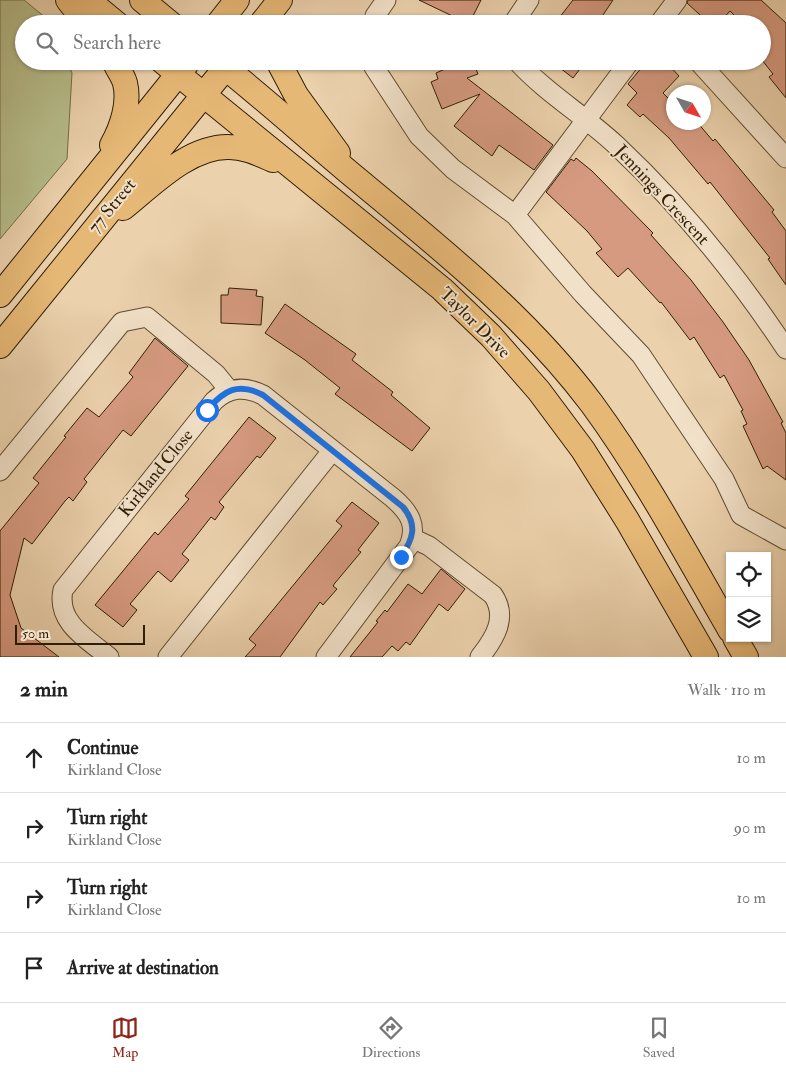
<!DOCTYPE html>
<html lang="en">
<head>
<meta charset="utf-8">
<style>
  body { margin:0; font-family:"IM FELL Double Pica",serif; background:#f2f2f2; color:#222 }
  .controls { position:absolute; right:15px; bottom:15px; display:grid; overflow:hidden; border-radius:0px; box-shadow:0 1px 4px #0004 }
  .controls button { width:45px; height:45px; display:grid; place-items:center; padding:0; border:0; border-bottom:1px solid #e0e0e0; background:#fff; color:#222; font:25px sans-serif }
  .compass { position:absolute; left:666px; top:85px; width:45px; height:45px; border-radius:50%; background:#fff; box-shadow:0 1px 4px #0004; rotate:129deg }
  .scale { position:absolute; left:15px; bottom:12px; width:130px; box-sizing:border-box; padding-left:5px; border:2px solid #301e05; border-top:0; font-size:14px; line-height:18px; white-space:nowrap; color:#301e05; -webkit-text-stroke:4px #f2e1c9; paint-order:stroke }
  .stop { position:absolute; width:15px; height:15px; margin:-11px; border:4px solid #1a73e8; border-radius:50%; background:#fff }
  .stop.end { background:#1a73e8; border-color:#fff; box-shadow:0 1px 5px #0008 }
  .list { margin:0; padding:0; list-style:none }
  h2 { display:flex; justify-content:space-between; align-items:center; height:65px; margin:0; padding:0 20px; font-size:21px }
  h2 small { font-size:16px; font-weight:400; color:#767676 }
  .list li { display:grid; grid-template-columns:32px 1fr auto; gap:15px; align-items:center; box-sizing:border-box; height:70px; padding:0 20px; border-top:1px solid #e0e0e0 }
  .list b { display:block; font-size:19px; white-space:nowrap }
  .list p { margin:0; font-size:16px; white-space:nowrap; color:#767676 }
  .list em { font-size:16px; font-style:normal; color:#767676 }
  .icon { flex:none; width:28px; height:28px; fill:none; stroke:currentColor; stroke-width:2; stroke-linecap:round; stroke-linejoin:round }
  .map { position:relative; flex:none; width:786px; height:657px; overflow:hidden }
  .search { position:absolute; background:#fff; box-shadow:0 1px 4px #0004; left:15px; right:15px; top:15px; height:55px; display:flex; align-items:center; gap:12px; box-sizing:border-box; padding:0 18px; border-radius:28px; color:#767676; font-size:19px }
  .sheet { height:345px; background:#fff }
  nav { display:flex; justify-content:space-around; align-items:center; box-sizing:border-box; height:70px; border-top:1px solid #e0e0e0; background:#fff; font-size:14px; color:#767676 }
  nav a { display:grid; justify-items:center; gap:2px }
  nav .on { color:#8f2418 }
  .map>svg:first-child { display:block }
  .green { fill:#b6bc8a; stroke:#736d48 }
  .building { fill:#d69a80; stroke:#301e05 }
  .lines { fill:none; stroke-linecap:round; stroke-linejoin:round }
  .minor-casing { stroke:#5f4b2f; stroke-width:21 }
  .major-casing { stroke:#301e05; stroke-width:26 }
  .minor { stroke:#f2e1c9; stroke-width:19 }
  .major { stroke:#e6b876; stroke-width:24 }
  .route { stroke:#1a73e8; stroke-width:6 }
  .labels { text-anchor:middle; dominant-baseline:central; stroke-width:4; stroke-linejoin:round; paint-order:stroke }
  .street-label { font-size:18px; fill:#301e05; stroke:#f2e1c9 }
</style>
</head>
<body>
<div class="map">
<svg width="786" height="657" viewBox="0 0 786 657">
  <rect width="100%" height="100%" fill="#ebd1ac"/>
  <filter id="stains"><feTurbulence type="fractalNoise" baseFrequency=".004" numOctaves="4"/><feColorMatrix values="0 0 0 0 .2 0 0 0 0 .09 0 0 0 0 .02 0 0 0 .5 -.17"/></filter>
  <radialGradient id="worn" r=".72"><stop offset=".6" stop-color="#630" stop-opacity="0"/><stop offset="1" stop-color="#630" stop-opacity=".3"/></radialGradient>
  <path class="green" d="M0,0H24L46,18L49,24H24V61H67L72,73L67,159L0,239Z"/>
  <path class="building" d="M419,0H481L469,24Z
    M573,0H613L597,24H566L559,18Z
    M688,0H761L786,23V98L769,77L773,74L762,60V24H743L730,11L718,24H710L687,3Z
    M463,61H473L478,74L467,78L553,145L534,170L499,145L492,156L454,126L480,94L442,109L431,82L438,79L436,73Z
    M551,61H586L573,78Z
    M647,61H665L679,76L663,93L674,104V122H697L713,141L715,139L774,210L772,212L786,231V285L768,259L770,258L710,182L708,184L669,138L643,114L640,117L627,105L637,93L628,84Z
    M576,158L592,171L653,233L651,235L691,280L723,322L749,360L783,422L781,423L786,433V480L767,466L763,469L743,426L747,424L741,411L743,410L724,375L720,378L694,337L690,340L661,302L660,303L628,268L618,277L596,253L602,249L587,231L546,192L571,159L574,161Z
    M229,288L257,290L256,296L263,297L261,325L221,323V295H228Z
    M285,304L356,354L352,360L393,392L391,395L430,428L412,451L335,394L340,388L305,360L265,333Z
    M155,338L188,366L131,436L123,430L84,479L87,482L73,501L69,497L65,501L32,544L24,538L10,595L21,628L59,657H0V531L39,483L33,478L66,437L64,436L87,408L99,417L133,377L129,373Z
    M249,417L276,438L260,458L257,456L219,502L224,507L215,520L211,517L182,554L189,560L171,582L158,571L130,604L137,610L123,627L95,605L155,532L158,535L189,499L185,496Z
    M352,502L379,523L358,550L361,552L335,583L333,586L337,589L323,605L320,602L280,657H245L256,645L249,639L342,526L336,521Z
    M441,569L465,589L448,611L439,604L410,645L406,642L398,651L392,646L382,657H350L378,622L376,621L385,610L387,612L408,584L422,594Z"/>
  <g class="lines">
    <g class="minor-casing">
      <path id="minor" d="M374,24L375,16L386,0
        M513,24L529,0
        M659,24L677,0
        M373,61L374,67L419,136L453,169L515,215L583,294L641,355L724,479L741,515L786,540
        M517,61C546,93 585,116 616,145C681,206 737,275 786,349
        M698,61L786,158
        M515,215L630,61
        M0,471L122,322L147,317L216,374L229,390
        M412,538L429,546L493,595C508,617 495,638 480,657
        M109,657C87,639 56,622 63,590L214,401C229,387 245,386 263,395L393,498C409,512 418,525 409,546L326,657
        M168,657L332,451"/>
    </g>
    <g class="major-casing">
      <path id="major" d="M68,0L87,24
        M88,0L117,24
        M142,0L171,24
        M218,24L237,0
        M261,24L280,0
        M162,61L442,289L491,336L539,391L583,450L627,520L706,657
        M217,61C265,99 310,140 357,179C441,249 526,316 592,404C644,475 686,554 730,630
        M278,61L296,95L338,153
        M112,145C122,127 130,103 125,83C123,76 117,68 114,61
        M123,208C152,185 189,146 229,147C245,147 259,154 273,160
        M0,295L187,63
        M0,346L231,61
        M735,638L746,657"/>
    </g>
    <use href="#minor" class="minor"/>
    <use href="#major" class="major"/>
  </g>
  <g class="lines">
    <path class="route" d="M207,410C224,390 238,382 263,395L403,507C418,525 413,539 401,557"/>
  </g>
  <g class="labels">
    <g class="street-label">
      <text transform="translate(662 195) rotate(47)">Jennings Crescent</text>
      <text transform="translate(112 206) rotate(-51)">77 Street</text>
      <text transform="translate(475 323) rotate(45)">Taylor Drive</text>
      <text transform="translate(156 473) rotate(-51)">Kirkland Close</text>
    </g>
  </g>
  <rect width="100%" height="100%" filter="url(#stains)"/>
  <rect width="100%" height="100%" fill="url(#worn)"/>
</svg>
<div class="controls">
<button><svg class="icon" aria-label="locate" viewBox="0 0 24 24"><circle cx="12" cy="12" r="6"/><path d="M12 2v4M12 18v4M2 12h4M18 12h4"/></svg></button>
<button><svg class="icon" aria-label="layers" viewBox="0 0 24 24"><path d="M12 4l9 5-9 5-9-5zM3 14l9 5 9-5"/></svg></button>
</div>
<svg class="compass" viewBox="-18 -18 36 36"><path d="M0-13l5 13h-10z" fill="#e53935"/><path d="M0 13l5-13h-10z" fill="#767676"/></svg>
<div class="scale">50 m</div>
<div class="stop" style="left:207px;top:410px"></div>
<div class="stop end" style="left:401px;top:557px"></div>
<div class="search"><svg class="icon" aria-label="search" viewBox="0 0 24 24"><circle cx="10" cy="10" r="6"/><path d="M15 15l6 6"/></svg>Search here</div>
</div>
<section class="sheet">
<h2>2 min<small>Walk · 110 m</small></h2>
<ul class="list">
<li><svg class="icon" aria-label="ahead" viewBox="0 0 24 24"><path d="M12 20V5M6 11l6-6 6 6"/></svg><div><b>Continue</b><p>Kirkland Close</p></div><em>10 m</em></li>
<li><svg class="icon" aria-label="right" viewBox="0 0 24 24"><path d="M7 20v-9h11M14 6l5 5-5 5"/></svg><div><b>Turn right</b><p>Kirkland Close</p></div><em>90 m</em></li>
<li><svg class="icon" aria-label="right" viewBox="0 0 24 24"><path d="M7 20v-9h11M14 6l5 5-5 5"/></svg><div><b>Turn right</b><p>Kirkland Close</p></div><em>10 m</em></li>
<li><svg class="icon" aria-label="arrive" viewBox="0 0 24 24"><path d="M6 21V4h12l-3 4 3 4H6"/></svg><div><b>Arrive at destination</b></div></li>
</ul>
</section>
<nav>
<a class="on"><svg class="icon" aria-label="map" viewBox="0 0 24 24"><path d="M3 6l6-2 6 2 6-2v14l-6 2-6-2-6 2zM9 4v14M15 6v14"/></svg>Map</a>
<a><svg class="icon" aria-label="directions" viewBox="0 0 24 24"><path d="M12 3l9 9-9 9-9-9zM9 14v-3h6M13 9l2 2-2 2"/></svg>Directions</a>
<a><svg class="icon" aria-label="saved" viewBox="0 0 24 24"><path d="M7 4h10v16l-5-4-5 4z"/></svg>Saved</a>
</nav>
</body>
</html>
